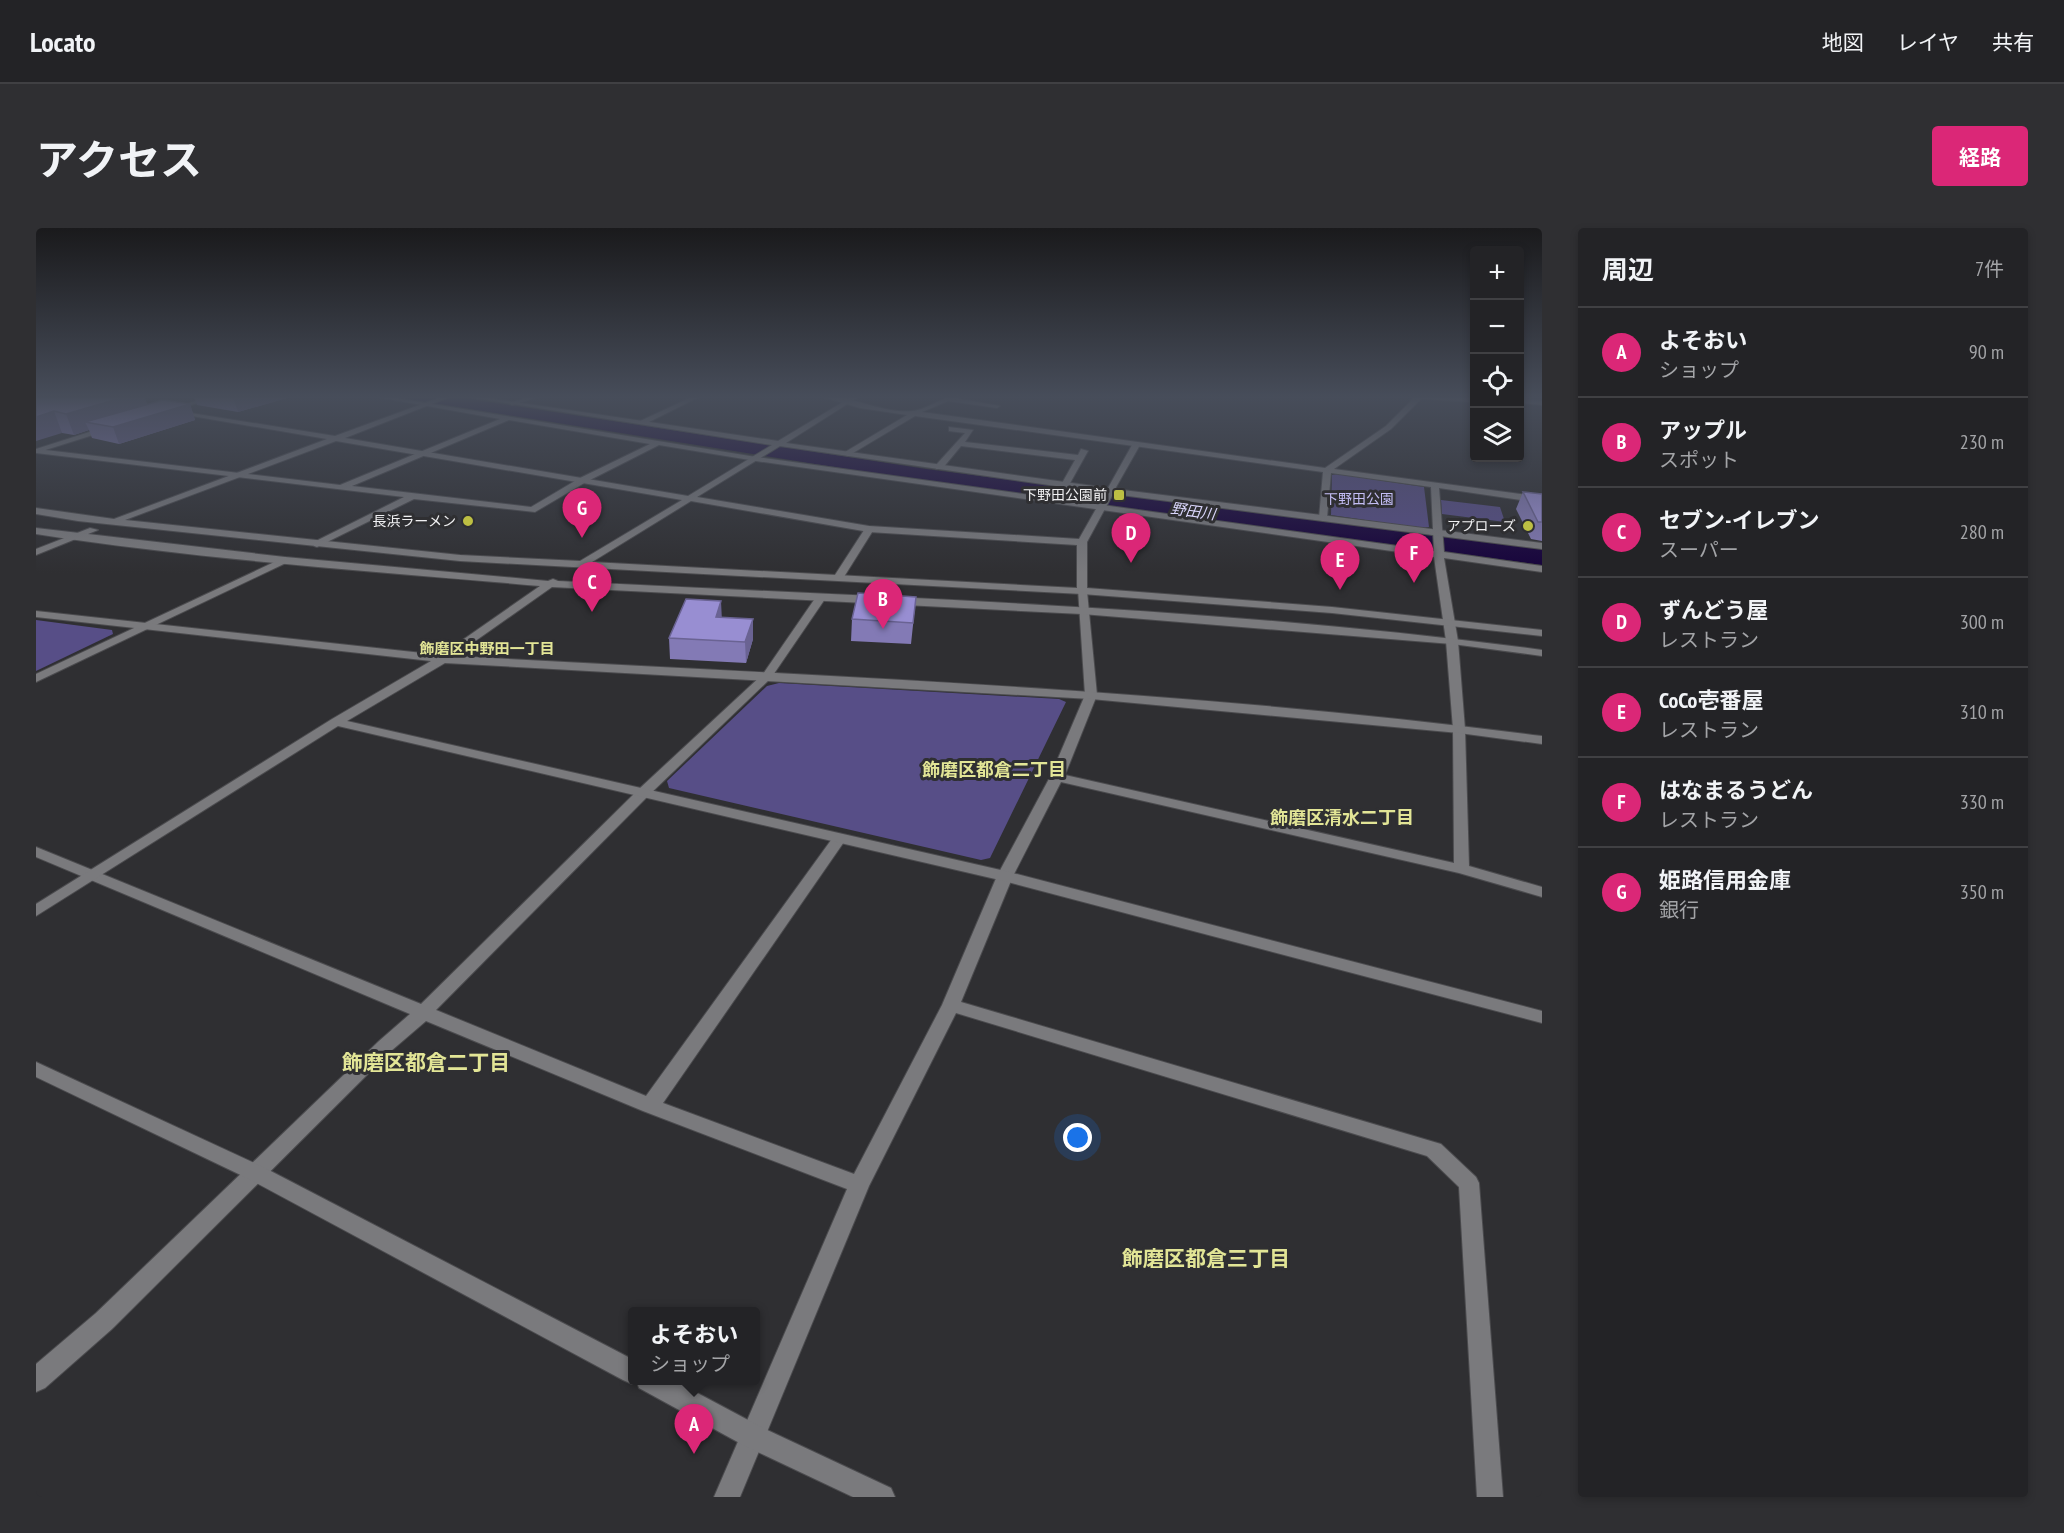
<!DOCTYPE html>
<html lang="ja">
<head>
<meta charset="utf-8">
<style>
  body { margin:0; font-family:"PT Sans Narrow","Noto Sans JP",sans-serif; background:#2f2f32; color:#f1f3f6 }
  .controls { position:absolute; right:18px; top:18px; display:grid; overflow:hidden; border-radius:6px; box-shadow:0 3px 9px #0003 }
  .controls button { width:54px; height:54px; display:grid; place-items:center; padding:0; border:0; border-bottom:2px solid #404043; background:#232326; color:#f1f3f6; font:30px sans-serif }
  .you { position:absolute; left:1042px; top:910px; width:21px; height:21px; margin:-15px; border:4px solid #fff; border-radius:50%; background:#1a73e8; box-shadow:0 0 0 9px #1a73e833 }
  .badge { display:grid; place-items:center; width:39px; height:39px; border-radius:50%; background:#db2777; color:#fff; font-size:20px; font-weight:700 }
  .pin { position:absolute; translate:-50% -50px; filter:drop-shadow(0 2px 3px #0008) }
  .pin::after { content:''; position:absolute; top:32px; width:21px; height:18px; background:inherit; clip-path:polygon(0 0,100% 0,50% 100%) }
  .popup { position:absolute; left:592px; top:1079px; width:132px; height:78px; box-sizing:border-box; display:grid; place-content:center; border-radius:6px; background:#232326; filter:drop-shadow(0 2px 4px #0005); font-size:20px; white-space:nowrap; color:#a3a4a7 }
  .popup b { font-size:22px; color:#f1f3f6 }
  .popup::after { content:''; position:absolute; left:50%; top:100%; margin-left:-12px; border:12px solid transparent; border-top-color:#232326 }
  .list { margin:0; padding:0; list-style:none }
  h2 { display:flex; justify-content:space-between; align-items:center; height:78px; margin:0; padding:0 24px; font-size:26px }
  h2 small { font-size:20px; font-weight:400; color:#a3a4a7 }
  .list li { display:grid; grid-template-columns:39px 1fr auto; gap:18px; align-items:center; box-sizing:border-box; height:90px; padding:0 24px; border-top:2px solid #404043 }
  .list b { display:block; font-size:22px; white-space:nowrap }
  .list p { margin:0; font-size:20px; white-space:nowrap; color:#a3a4a7 }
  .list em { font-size:20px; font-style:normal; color:#a3a4a7 }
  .icon { flex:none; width:33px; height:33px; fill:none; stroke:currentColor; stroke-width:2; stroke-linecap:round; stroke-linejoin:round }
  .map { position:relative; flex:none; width:1506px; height:1269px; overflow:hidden; border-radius:6px }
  header { display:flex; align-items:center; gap:36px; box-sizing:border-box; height:84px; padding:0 30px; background:#232326; border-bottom:2px solid #404043 }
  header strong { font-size:28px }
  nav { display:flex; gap:33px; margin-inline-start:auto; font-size:21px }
  .intro { display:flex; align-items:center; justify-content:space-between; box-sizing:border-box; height:144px; padding:0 36px }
  h1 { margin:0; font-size:42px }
  .button { padding:15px 27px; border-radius:6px; background:#db2777; color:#fff; font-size:21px; font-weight:700 }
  main { display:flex; gap:36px; padding:0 36px }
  aside { flex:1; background:#232326; border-radius:6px; box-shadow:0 3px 9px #0003 }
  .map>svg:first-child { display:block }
  .green { fill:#574e87 }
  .water { fill:#16023b }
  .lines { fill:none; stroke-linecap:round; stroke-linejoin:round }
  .street-casing { stroke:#4b4b4e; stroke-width:2 }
  .secondary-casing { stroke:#4b4b4e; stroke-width:2 }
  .street { fill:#7a7a7d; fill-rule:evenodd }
  .secondary { fill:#7a7a7d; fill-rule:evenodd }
  .wall { fill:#837ab5 }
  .shaded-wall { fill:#6a6393 }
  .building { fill:#988ed2; stroke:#6a6393; stroke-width:1.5 }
  .poi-dot { fill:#bdbf43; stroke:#2f2f32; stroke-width:2 }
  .labels { text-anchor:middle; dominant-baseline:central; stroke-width:6; stroke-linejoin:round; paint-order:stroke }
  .far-poi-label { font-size:14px; fill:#f0f0f2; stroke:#2f2f32; text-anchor:end }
  .far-park-label { font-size:14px; fill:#c4bef5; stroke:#2f2f32 }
  .far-water-label { font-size:15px; font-style:italic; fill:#dad6fc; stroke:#2f2f32 }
  .far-neighbourhood-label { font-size:15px; font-weight:bold; fill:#e2e596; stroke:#2f2f32 }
  .neighbourhood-label { font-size:18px; font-weight:bold; fill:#e2e596; stroke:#2f2f32 }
  .near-neighbourhood-label { font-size:21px; font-weight:bold; fill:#e2e596; stroke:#2f2f32 }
</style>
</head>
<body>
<header>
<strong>Locato</strong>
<nav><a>地図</a><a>レイヤ</a><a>共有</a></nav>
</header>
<div class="intro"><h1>アクセス</h1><a class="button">経路</a></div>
<main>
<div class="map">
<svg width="1506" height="1269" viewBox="0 0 1506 1269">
  <rect width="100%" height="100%" fill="#2f2f32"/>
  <path class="green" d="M1301,246L1388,259L1393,299L1384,300L1295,287L1296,247Z
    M1405,272L1464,279L1469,294L1406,286Z
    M0,392L76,402L77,406L0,443Z
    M743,455L1023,471L1030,474L954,630L945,632L633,560L631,553L731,458Z"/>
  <path class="water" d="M353,168H414L890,241L1506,321V337L880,252Z"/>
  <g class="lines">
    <g class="street-casing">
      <path id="street" d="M175,168H184L136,183L131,182Z
        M335,168H347L720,229L1398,323L1395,259L1295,245L1291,290L1287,293L1283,290L1287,244L879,188L812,228L808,226L809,224L871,187L824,180L783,168C809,165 847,186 876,183C892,182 905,168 921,168L919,170L964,178L961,180L912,173L886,184L1289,240L1350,198L1378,170L1372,168L1438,170V174L1385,171L1355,201L1298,241L1506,269V275L1403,260L1408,324L1506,338V344L1408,330L1422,413L1429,501L1433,638L1506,659V669L1423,645L1025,554L977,648L925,774L1405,916L1440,949L1443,955L1467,1269H1441L1423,959L1391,928L920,785L833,958L704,1269H678L811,961L607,883L390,793L355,823L76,1101L9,1160L0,1164V1136L60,1085L343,813L374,786L0,629V619L385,776L603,561L727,446L780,369H788L789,371L735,450L613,567L400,782L610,868L798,608H808L810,611L627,875L818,946L906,777L961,648L1014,549L1049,467L1042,361L1051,363L1061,467L1029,547L1418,635L1417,501L1410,413L1398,329L720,233L623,217L550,254L499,284L378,271L281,319L278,318V314L368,269L0,225L1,221L304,257L464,191ZM473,192L614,216L544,250L495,279L316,258Z
        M497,168H506L476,177L473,175Z
        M658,168H665L609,196L602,194Z
        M1484,171L1506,173V177L1484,175Z
        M913,199L937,202L929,214L1042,227L1045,221L1052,223L1033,257L1029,259L1025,257L1039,232L925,218L906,241H900V237L929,205L913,203Z
        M830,299L838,301L806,352H798L797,350Z
        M54,300L62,302L0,327V321Z
        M249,329L254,332L252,334L0,454V446Z"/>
    </g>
    <g class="secondary-casing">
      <path id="secondary" d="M408,168H416L309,210L652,268L736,217L426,168H439L742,213L817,168H824L750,215L1072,260L1096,217L1100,215L1104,217L1079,261L1506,315V321L1077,266L1051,314V360L1296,379L1506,402V408L1296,385L1046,366L424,333L42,293L0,286V280L78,291L291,211L138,185L136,182L299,208ZM300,213L646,272L544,333L424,327L89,292ZM744,218L1069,265L1043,311L833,298L661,269ZM655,273L833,304L1041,317V360L556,334Z
        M69,199L76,201L0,225V221Z
        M0,300L249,329L512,353L517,351L522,353C850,370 1180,378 1506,422V428L1416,416L1046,386L516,359L418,428C781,448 1146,461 1506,508V516L1423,505L1055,471L409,435L311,493L969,643L1506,783V795L968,653L302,498L0,688V676L296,491L395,433L0,389V383L405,427L504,358C336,343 167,332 0,306Z
        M0,834L227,939L596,1131V1152H637L727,1200L855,1260L859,1269H817L709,1218L603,1160L601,1154L596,1156L587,1152L213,951L0,849Z"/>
    </g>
    <use href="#street" class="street"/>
    <use href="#secondary" class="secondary"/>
  </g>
  <path class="wall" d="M0,168H108L111,176H154L159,192L83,216L56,210L53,202L38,207L26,205Z
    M158,168H258L202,184L161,177Z
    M1487,264L1506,266V313L1495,311L1480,281Z
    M880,369L875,416L815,413L816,391Z
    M686,390L717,411L710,435L634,431L633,410Z"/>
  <path class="shaded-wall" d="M92,168H108L114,184L49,194L53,202L38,207L30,186Z
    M206,168H258L202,184L197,170Z
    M154,176L159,192L83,216L77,199Z
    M18,183L26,205L0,213V189Z
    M685,373L686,393L680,389Z
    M717,391V411L710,435L709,414Z"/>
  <path class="building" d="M0,168H92L30,186L18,183L0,189Z
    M183,168H206L197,170Z
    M127,172L154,176L77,199L49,194Z
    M1487,264L1506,266V294H1502Z
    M822,365L880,369L877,395L816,391Z
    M650,371L685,373L680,389L717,391L709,414L633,410Z"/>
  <linearGradient id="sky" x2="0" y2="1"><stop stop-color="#1a1a1c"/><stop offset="0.49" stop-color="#474d5a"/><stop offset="1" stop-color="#474d5a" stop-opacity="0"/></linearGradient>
  <rect width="1506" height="345" fill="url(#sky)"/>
  <g class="poi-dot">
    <rect x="1077" y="261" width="12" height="12" rx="3"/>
    <circle cx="432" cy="293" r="6"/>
    <circle cx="1492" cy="298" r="6"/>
  </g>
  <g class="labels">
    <g class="far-poi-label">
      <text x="1071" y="267">下野田公園前</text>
      <text x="420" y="293">長浜ラーメン</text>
      <text x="1480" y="298">アプローズ</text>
    </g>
    <g class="far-park-label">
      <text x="1323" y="271">下野田公園</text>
    </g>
    <g class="far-water-label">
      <text transform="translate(1157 283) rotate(8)">野田川</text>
    </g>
    <g class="far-neighbourhood-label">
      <text x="451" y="420">飾磨区中野田一丁目</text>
    </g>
    <g class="neighbourhood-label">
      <text x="958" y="541">飾磨区都倉二丁目</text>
      <text x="1306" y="589">飾磨区清水二丁目</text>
    </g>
    <g class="near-neighbourhood-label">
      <text x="390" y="834">飾磨区都倉二丁目</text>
      <text x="1170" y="1030">飾磨区都倉三丁目</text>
    </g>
  </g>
</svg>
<div class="controls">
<button>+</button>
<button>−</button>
<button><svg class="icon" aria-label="locate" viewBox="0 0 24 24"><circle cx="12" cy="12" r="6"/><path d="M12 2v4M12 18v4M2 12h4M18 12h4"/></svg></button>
<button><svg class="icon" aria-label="layers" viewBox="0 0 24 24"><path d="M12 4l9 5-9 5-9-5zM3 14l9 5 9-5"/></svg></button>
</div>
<div class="you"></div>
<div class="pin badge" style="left:658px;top:1226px">A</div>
<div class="popup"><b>よそおい</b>ショップ</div>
<div class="pin badge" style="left:847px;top:401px">B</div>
<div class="pin badge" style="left:556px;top:384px">C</div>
<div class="pin badge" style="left:1095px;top:335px">D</div>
<div class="pin badge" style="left:1304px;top:362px">E</div>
<div class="pin badge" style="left:1378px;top:355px">F</div>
<div class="pin badge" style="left:546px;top:310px">G</div>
</div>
<aside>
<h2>周辺<small>7件</small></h2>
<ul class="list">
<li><span class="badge">A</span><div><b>よそおい</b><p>ショップ</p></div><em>90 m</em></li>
<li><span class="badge">B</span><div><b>アップル</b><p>スポット</p></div><em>230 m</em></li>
<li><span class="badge">C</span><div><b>セブン-イレブン</b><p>スーパー</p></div><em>280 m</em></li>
<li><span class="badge">D</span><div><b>ずんどう屋</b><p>レストラン</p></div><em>300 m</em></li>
<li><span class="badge">E</span><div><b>CoCo壱番屋</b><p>レストラン</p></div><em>310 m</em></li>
<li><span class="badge">F</span><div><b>はなまるうどん</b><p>レストラン</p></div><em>330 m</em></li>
<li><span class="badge">G</span><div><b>姫路信用金庫</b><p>銀行</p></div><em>350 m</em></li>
</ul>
</aside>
</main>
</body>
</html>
